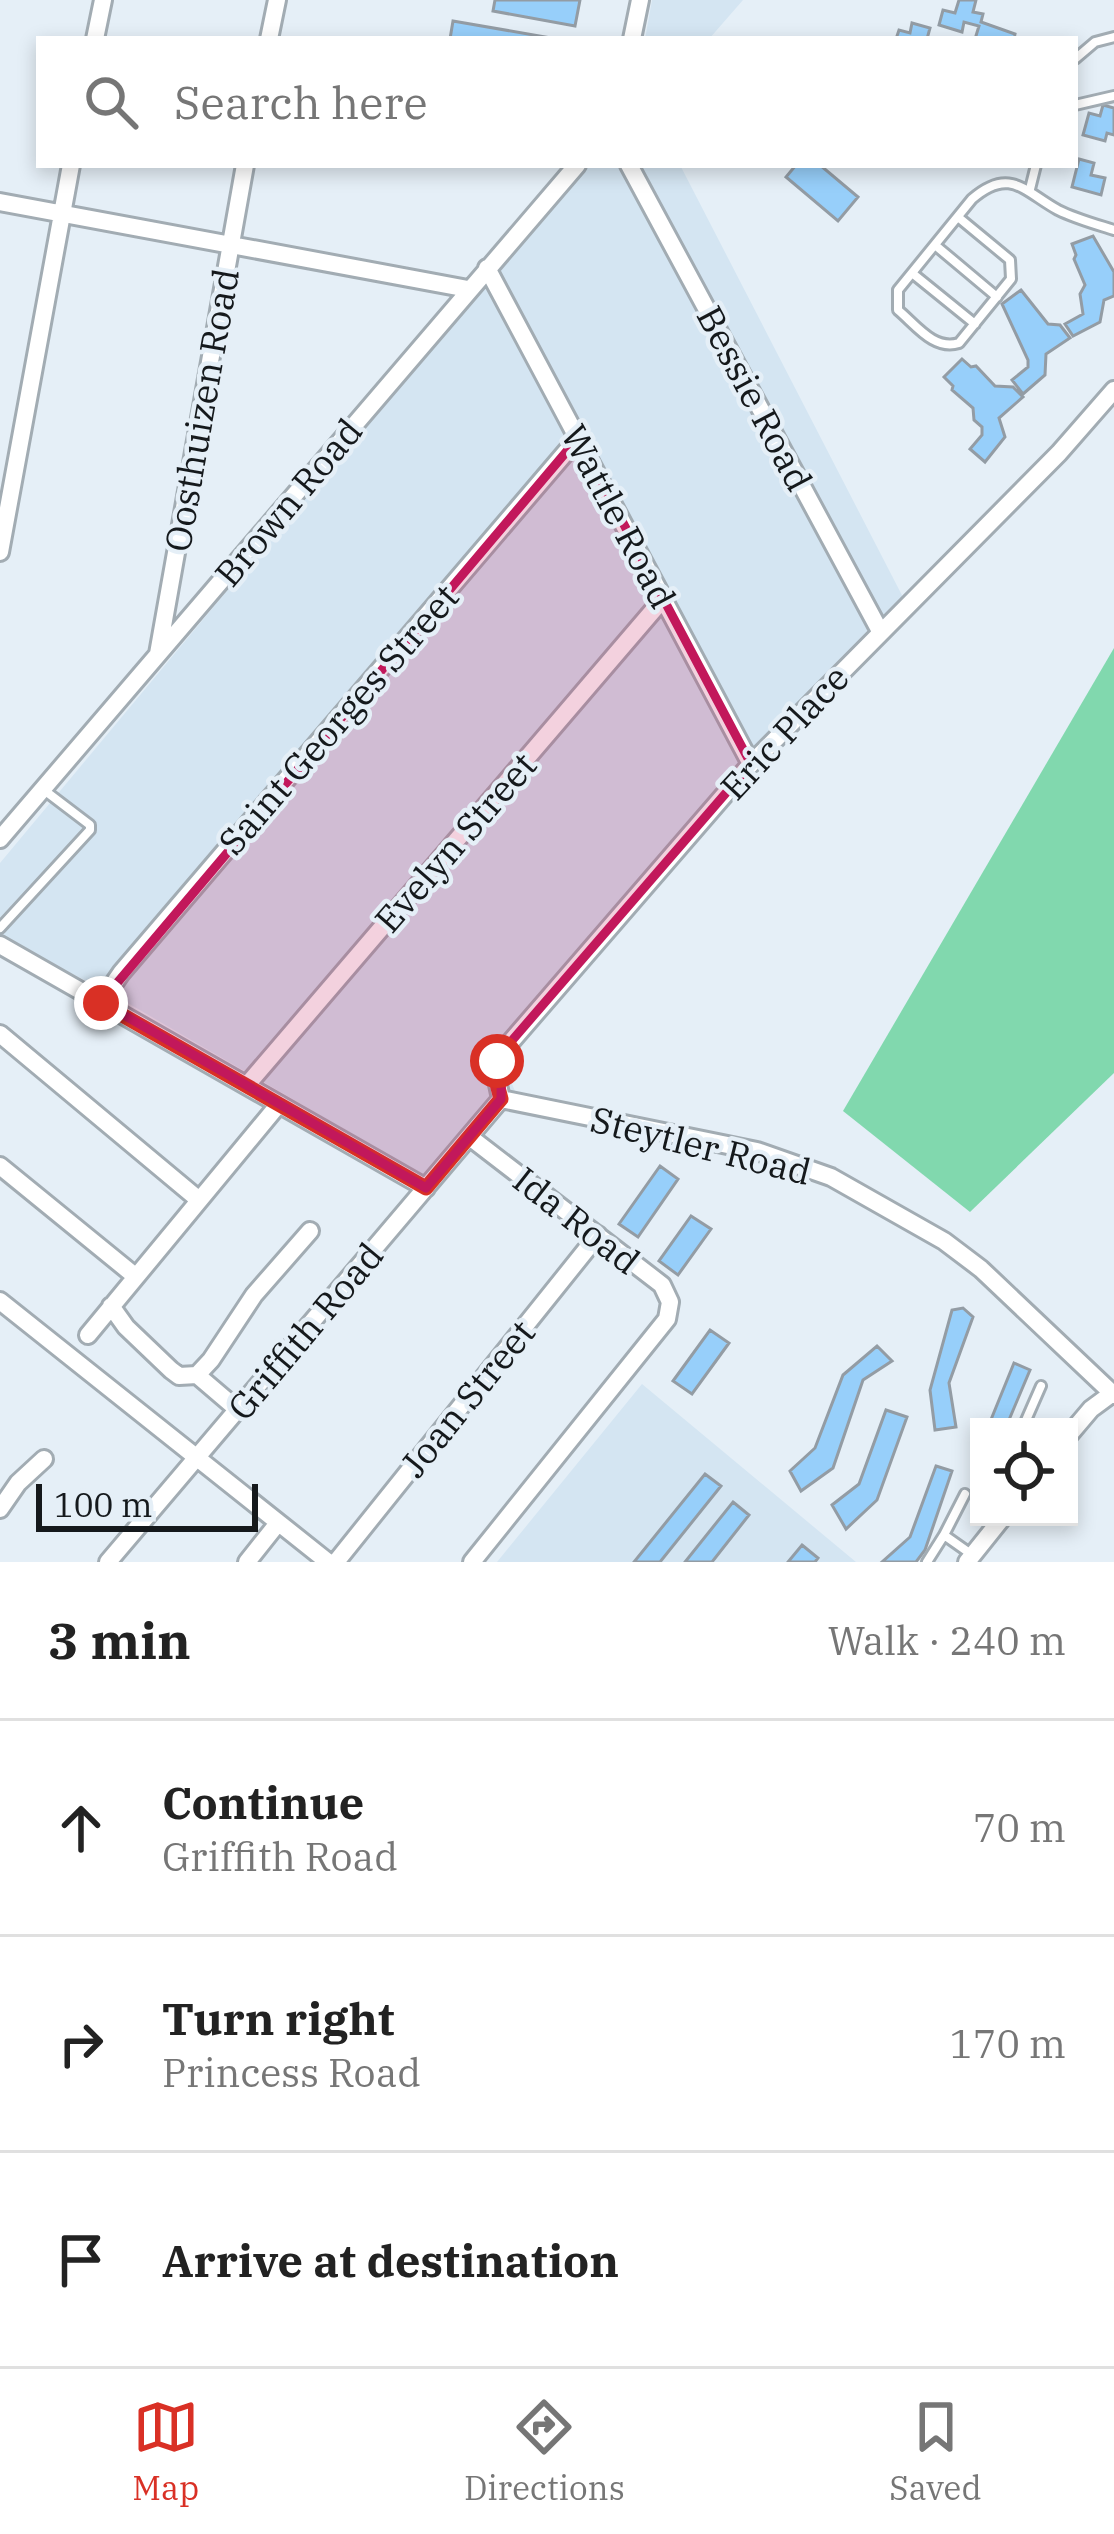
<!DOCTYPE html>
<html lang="en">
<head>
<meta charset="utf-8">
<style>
  body { margin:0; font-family:"IBM Plex Serif",serif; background:#f6f6f6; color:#222 }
  .controls { position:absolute; right:36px; bottom:36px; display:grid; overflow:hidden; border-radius:0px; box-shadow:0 6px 18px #0003 }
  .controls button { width:108px; height:108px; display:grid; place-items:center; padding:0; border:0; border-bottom:3px solid #e0e0e0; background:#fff; color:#222; font:60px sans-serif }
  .scale { position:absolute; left:36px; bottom:30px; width:222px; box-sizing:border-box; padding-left:12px; border:6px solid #15191c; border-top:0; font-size:33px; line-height:42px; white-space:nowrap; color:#15191c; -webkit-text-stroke:9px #e5eff7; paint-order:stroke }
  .stop { position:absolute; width:36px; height:36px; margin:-27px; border:9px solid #d93025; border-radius:50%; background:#fff }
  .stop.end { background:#d93025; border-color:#fff; box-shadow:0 3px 12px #0008 }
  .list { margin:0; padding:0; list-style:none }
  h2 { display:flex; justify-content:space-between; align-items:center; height:156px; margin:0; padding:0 48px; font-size:51px }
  h2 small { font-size:39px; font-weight:400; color:#767676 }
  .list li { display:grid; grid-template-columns:78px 1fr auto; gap:36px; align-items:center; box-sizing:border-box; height:216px; padding:0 48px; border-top:3px solid #e0e0e0 }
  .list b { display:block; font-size:45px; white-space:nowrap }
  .list p { margin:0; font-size:39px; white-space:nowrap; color:#767676 }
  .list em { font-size:39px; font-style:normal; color:#767676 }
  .icon { flex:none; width:66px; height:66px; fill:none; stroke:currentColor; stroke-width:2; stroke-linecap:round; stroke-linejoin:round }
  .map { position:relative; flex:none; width:1114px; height:1562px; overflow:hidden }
  .search { position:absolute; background:#fff; box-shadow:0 6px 18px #0003; left:36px; right:36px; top:36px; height:132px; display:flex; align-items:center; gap:30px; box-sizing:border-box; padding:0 42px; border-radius:0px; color:#767676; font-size:45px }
  .sheet { height:804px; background:#fff }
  nav { display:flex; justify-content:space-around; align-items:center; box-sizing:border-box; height:168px; border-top:3px solid #e0e0e0; background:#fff; font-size:33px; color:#767676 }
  nav a { display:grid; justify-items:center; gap:6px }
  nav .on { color:#d93025 }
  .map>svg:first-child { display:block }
  .built { fill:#d4e5f2 }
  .green { fill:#81d8ae }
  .building { fill:#97cffa; stroke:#939ca4; stroke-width:3 }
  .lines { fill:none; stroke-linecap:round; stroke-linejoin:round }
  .service-casing { stroke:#a2acb3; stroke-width:14 }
  .minor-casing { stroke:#a2acb3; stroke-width:22 }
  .service { stroke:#fff; stroke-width:8 }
  .minor { stroke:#fff; stroke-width:16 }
  .route { stroke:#d93025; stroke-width:15 }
  .marked { fill:#c2185b; fill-opacity:0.2; stroke:#c2185b; stroke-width:9; stroke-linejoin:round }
  .labels { text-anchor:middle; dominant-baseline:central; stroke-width:9; stroke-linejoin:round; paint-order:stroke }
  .street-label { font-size:36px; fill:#15191c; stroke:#e5eff7 }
</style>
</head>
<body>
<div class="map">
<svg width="1114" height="1562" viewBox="0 0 1114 1562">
  <rect width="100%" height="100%" fill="#e5eff7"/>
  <path class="built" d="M652,0H743L709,39H645Z
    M582,165H680L907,605L517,1033L509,1077L515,1091L430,1179L114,995L0,937V863Z
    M642,1384L856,1562H497Z"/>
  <path class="green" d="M1114,648V1073L970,1212L843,1111Z"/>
  <path class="building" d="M495,0H580L575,26L493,11Z
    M959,0H976L973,12L983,14L981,22L1015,34L1014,39H975L979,26L964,22L962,32L939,25L943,10L955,13Z
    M453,21L551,38V39H450Z
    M912,23L930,28L927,39H896L899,30L910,33Z
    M1103,105L1114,108V135L1107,133L1105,141L1083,135L1089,113L1100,116Z
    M1079,159L1094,163L1091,175L1105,178L1101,195L1072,187Z
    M796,165H820L858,197L838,221L786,177Z
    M1093,236L1114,272V296L1104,300L1100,322L1073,336L1065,324L1083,314L1080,294L1085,285L1074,259L1076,255L1072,244Z
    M1021,290L1048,324L1060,325L1070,338L1046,354L1045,375L1023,394L1012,380L1028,367V360L1002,304Z
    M962,359L971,367L976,366L995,386L1013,387L1023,397L999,418L1005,437L985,462L970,449L982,435V427L974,420L973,408L952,390L953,386L944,377Z
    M660,1166L678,1179L638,1237L619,1224Z
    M691,1216L711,1229L678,1275L659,1261Z
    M963,1308L973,1317L949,1383L956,1427L935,1430L930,1390L952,1310Z
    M710,1330L729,1343L692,1394L673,1381Z
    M877,1346L892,1361L863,1380L833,1468L801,1491L790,1471L815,1448L843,1375Z
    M1014,1363L1030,1370L1006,1427H988Z
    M886,1410L907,1417L877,1500L846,1529L832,1505L859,1484Z
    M936,1466L952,1471L925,1550L916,1562H882L910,1537Z
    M705,1474L721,1486L660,1562H634Z
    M733,1502L749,1515L712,1562H685Z
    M802,1545L818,1558L815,1562H788Z"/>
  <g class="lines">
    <g class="service-casing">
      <path id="service" d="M1075,59L1095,42L1114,37
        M1075,105L1114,96
        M1030,189L1036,165
        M958,217L1010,260L1011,279L959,343C934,351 916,325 898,310V290L972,199C1010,166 1025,192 1058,210C1076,219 1095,224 1114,230
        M935,245L997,297
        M912,273L975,324
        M0,928L90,830V825L44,790
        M1023,1427L1041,1386
        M965,1494L944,1535L971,1554
        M927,1562L944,1535"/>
    </g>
    <g class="minor-casing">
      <path id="minor" d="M95,39L103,0
        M269,39L277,0
        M632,39L640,0
        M629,165L880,631
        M0,202L468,289
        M487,268L751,764
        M0,552L71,165
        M158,654L245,165
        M0,839L577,165
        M0,945L426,1188
        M101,1002L121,973L578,438
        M0,1034L199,1200
        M247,1085L663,599
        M501,1099L495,1070L502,1052L751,764L1059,453L1114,390
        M501,1099L757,1151L831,1177L944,1241L981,1269L1114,1395
        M471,1138L662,1285L670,1302L667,1319L472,1562
        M0,1166L135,1276
        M0,1301L328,1562
        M111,1306L126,1327L171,1370L179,1376L197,1375L211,1360L254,1295L310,1231
        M88,1335L279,1104
        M197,1375L238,1410
        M1069,1435L1091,1409L1114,1392
        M0,1509L18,1483L44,1459
        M108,1562L501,1099
        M247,1562L278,1523
        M336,1562L598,1235
        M967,1562L1003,1517"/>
    </g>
    <use href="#service" class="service"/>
    <use href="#minor" class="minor"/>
  </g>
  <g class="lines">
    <path class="route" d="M101,1003L426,1188L501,1099L496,1080L497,1061"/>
  </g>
  <path class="marked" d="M578,438L751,764L502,1052L501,1099L426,1188L101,1002Z"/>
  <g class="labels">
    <g class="street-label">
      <text transform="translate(755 398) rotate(62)">Bessie Road</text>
      <text transform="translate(201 410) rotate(-80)">Oosthuizen Road</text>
      <text transform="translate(288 502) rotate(-50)">Brown Road</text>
      <text transform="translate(619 516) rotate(62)">Wattle Road</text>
      <text transform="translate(338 719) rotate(-49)">Saint Georges Street</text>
      <text transform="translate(784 732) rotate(-47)">Eric Place</text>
      <text transform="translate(455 842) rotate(-49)">Evelyn Street</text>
      <text transform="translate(701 1145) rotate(14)">Steytler Road</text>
      <text transform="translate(577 1220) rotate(38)">Ida Road</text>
      <text transform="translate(305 1331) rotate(-50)">Griffith Road</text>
      <text transform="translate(467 1398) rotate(-51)">Joan Street</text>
    </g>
  </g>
</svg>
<div class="controls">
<button><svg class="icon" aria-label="locate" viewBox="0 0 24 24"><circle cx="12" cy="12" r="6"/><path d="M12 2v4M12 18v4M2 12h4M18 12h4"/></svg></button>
</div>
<div class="scale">100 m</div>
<div class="stop" style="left:497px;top:1061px"></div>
<div class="stop end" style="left:101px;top:1003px"></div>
<div class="search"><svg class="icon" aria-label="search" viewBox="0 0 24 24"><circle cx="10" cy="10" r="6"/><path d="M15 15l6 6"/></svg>Search here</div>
</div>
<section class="sheet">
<h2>3 min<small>Walk · 240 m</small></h2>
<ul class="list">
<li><svg class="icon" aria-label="ahead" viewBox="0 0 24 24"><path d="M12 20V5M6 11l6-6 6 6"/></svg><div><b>Continue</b><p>Griffith Road</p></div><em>70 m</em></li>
<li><svg class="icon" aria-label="right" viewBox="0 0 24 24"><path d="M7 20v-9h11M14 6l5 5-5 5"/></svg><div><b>Turn right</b><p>Princess Road</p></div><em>170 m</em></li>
<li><svg class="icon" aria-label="arrive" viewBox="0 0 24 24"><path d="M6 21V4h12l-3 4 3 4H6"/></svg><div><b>Arrive at destination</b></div></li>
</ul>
</section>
<nav>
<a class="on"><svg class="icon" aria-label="map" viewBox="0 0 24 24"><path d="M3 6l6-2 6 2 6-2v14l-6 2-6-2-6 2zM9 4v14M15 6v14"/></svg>Map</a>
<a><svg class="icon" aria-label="directions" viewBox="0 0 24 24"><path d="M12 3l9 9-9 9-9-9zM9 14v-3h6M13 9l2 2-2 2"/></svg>Directions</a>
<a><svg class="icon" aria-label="saved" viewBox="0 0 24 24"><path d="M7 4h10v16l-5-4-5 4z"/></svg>Saved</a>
</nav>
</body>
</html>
